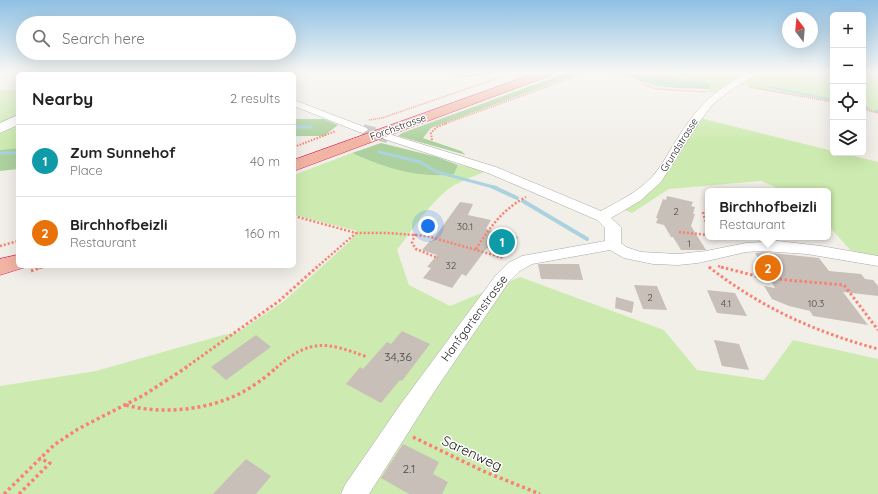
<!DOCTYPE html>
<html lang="en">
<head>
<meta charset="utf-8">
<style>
  body { margin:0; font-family:Quicksand,sans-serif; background:#f6f6f6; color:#222 }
  .controls { position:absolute; right:12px; top:12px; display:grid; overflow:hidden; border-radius:6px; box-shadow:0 4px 16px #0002 }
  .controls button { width:36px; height:36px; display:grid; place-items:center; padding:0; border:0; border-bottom:1px solid #e0e0e0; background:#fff; color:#222; font:20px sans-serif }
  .compass { position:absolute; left:782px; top:12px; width:36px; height:36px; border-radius:50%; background:#fff; box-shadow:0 4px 16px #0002; rotate:344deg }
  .you { position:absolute; left:428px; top:226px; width:14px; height:14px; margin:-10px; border:3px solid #fff; border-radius:50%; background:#1a73e8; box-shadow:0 0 0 6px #1a73e833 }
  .badge { display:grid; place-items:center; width:26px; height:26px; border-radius:50%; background:#d40000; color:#fff; font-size:13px; font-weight:700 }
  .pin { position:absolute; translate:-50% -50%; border:2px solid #fff; box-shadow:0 1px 4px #0006 }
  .popup { position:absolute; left:705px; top:188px; width:126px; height:52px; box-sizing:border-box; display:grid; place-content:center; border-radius:6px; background:#fff; filter:drop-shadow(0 1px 3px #0005); font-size:13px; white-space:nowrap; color:#767676 }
  .popup b { font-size:15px; color:#222 }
  .popup::after { content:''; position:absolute; left:50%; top:100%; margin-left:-8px; border:8px solid transparent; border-top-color:#fff }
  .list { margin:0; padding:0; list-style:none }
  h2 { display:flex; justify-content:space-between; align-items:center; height:52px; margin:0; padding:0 16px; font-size:17px }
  h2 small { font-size:13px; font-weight:400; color:#767676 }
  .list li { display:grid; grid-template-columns:26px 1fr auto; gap:12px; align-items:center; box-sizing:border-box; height:72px; padding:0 16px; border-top:1px solid #e0e0e0 }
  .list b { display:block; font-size:15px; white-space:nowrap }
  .list p { margin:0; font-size:13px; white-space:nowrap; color:#767676 }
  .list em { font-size:13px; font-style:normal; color:#767676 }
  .icon { flex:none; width:22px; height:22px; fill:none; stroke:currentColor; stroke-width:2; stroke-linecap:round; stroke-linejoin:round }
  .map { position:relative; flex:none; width:878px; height:494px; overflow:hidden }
  .search { position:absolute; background:#fff; box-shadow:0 4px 16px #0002; left:16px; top:16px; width:280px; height:44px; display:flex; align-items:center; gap:10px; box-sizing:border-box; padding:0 14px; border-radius:22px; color:#767676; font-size:15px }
  .panel { position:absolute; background:#fff; box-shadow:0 4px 16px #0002; left:16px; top:72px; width:280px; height:196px; border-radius:6px }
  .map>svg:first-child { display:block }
  .grass { fill:#cdebb0 }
  .forest { fill:#add19e }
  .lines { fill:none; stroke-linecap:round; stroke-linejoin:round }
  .stream-far2 { stroke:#aad3df; stroke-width:2.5 }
  .stream-far1 { stroke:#aad3df; stroke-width:3 }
  .stream { stroke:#aad3df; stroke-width:4 }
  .building { fill:#c7bfb8 }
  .minor-tunnel { stroke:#c8c6c1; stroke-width:12; stroke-dasharray:12 6; stroke-linecap:butt }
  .service-casing { stroke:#a9a9a9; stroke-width:1 }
  .minor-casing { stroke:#a9a9a9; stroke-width:1 }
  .tertiary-casing { stroke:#a9a9a9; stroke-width:1 }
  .trunk-casing { stroke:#dc2a67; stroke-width:1 }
  .path-far4 { stroke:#fa8072; stroke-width:1.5; stroke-dasharray:1 1; stroke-linecap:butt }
  .path-far3 { stroke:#fa8072; stroke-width:2; stroke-dasharray:1.5 1.5; stroke-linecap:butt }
  .path-far2 { stroke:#fa8072; stroke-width:2.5; stroke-dasharray:2 2; stroke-linecap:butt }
  .path-far1 { stroke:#fa8072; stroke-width:3; stroke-dasharray:2.5 2.5; stroke-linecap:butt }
  .path { stroke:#fa8072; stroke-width:3.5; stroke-dasharray:3 3; stroke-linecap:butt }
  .service { fill:#fff; fill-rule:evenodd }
  .minor { fill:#fff; fill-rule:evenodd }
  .tertiary { fill:#fff; fill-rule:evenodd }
  .trunk { fill:#f2b4a3; fill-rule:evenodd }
  .labels { text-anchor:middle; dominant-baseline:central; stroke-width:3; stroke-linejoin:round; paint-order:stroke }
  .far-street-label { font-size:10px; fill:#222; stroke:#fff }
  .number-label { font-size:10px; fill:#4b4948 }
  .street-label { font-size:12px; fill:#222; stroke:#fff }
  .near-number-label { font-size:12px; fill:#4b4948 }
  .near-street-label { font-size:14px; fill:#222; stroke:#fff }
</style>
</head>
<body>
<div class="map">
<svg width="878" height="494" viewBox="0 0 878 494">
  <rect width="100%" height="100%" fill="#f2efe9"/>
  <path class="grass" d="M659,73H833V102L734,84L718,94L709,92L708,89L711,85L706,81L687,80Z
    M863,73H878V113L863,109Z
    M0,90H18V148L0,150Z
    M696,117L833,151V153H842L878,162V257L850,250L828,225V191H784L761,181L669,189L632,213L618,207L648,189Z
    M352,153C384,168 419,179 454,174L458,165L479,168L487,171C476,175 455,183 446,191C427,207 412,230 397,250L409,285L450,306L520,277L664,330L697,370L764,380L793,340L878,359V494H0V386L96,371L223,335L237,333L284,301L349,242L357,231L294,215V175Z"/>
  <path class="forest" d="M566,73H580L431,128L423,138L461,151L466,155L398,136L402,133Z
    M622,73H659L687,80L706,81L711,85L708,89C689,88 670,89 652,84C641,82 632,76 622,73Z
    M294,119H324L338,125L324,136H294Z
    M381,143L437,157L458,165L454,174C419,179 384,168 352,153Z
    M18,148V169L0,171V150Z"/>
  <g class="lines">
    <path class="stream-far2" d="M448,73L466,76L494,73
      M632,73L652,76L653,78L650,83C666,88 681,85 697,85
      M769,87L833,100
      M863,107L868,108
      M876,111H878"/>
    <path class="stream-far1" d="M294,127H311
      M379,152L420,162L437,172L497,188
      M0,153H18"/>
    <path class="stream" d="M493,187L517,198
      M523,201L587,239"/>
  </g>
  <path class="building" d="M667,196L693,202L691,206L695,207L693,214H695L691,226L706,250H681L673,237H671L664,225L656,223L658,218H656L663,199L666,200Z
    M460,202L473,204L468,215L491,220L486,229L518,237L510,254L487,248L466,276L462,274L452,288L423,278L431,268L427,267L437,255L422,250L430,241H432Z
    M763,252L819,258L829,271L861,274L865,279L873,280L878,286V296L843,292L868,325L813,316L810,311L789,306L772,299L764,286L775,288L755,253Z
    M538,264H579L583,280L541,279Z
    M634,285L657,286L667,310L643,309Z
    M707,290L735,293L747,316L717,313Z
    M616,297L634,302L632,313L615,308Z
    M402,331L430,344L402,381L400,380L381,403L346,384L360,367L363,369L387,342L391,344Z
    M256,335L271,347L226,380L211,367Z
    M714,340L739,344L749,370L722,366Z
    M403,444L439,462L433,474L448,482L442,494H409L381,478Z
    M246,459L271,476L256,494H213Z"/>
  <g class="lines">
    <path class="minor-tunnel" d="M363,130L388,137"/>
    <g class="service-casing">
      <path id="service" d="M188,73H192V74H188Z"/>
    </g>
    <g class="minor-casing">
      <path id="minor" d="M268,73H276V74H268Z
        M748,73H759L732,89L712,105L698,124L661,182L640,201L611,218L621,227V243L626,247L641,252L678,254L706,251L746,243L778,241L821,246L878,256V266L807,254L763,251L746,252L698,263L678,265L653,264L624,258L610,250L532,264L520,271L508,283L434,392L369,494H341L345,485L400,405L496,275L508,263L522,256L605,241V228L597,220L488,173L384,139L382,137L384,135H392L496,167L601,211C619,201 638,192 652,177C661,167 667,155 674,144C694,111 712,90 748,73Z
        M294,100L367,128L368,130L363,133L359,132L294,106Z"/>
    </g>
    <g class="tertiary-casing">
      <path id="tertiary" d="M98,73H111L97,74Z
        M18,115V125L0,133V123Z"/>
    </g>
    <g class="trunk-casing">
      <path id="trunk" d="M536,73H553L551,75L294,171V160Z
        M18,255V266H27L26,267L0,275V259Z"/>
    </g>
    <path class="path-far4" d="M609,73L637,78L647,86L657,89L707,92
      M749,87L833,102
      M863,109L878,113
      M369,120L382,118L504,76
      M444,124L585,73"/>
    <path class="path-far3" d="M432,140L431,133L437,127L447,123
      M294,147L336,131"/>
    <path class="path-far2" d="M703,212L705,220L708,224
      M294,216L356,233H388L427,236L504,258
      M679,232L708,235
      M415,234L412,243L416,249L438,258
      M716,237L725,239
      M0,246L18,241
      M476,249C490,227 503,209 526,197
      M718,266L724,268
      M709,267L710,268
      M39,268L45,266
      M316,268L356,233"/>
    <path class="path-far1" d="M709,267C760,307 815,332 878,349
      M721,267L764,278L844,285L878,330
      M31,271L42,267
      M185,368L279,301L317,267
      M276,368C310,338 327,342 367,357"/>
    <path class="path" d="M126,405C162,415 208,410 241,393C254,386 266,377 277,367
      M413,437L483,471L540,494
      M4,494L54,445L78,429L144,395L187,367
      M19,494L50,463L39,458"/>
    <use href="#service" class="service"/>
    <use href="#minor" class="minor"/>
    <use href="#tertiary" class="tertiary"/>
    <use href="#trunk" class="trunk"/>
  </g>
  <linearGradient id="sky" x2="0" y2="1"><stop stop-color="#8fc0e4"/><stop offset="0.51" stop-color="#f9f8f5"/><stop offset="1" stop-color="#f9f8f5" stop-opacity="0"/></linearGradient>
  <rect width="878" height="142" fill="url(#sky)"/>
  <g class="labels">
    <g class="far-street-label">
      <text transform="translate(398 127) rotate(-20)">Forchstrasse</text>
      <text transform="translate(679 145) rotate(-58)">Grundstrasse</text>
    </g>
    <g class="number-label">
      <text x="676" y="211">2</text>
      <text x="465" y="226">30.1</text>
      <text x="689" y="243">1</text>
      <text x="451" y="265">32</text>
      <text x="650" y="297">2</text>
      <text x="726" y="303">4.1</text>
      <text x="816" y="303">10.3</text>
    </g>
    <g class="street-label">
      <text transform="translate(474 318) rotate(-54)">Hanfgartenstrasse</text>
    </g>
    <g class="near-number-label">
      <text x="398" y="356">34,36</text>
      <text x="409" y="468">2.1</text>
    </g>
    <g class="near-street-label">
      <text transform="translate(472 453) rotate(25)">Sarenweg</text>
    </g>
  </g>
</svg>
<div class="controls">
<button>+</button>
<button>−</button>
<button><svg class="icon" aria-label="locate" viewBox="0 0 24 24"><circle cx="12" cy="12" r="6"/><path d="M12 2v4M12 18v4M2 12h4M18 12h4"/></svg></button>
<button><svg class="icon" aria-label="layers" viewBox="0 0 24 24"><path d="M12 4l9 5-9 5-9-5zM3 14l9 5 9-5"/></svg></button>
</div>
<svg class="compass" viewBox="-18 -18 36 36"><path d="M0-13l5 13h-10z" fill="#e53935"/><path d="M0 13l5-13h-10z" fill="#767676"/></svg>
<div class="you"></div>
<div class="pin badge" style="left:502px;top:242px;background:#0f9aa8">1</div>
<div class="pin badge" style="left:768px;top:268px;background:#e8710a">2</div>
<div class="popup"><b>Birchhofbeizli</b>Restaurant</div>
<div class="search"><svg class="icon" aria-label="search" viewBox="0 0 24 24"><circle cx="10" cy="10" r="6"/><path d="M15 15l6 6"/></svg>Search here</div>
<section class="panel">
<h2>Nearby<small>2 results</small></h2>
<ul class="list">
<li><span class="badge" style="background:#0f9aa8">1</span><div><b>Zum Sunnehof</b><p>Place</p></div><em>40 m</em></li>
<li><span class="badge" style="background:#e8710a">2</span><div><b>Birchhofbeizli</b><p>Restaurant</p></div><em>160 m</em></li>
</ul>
</section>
</div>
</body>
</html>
